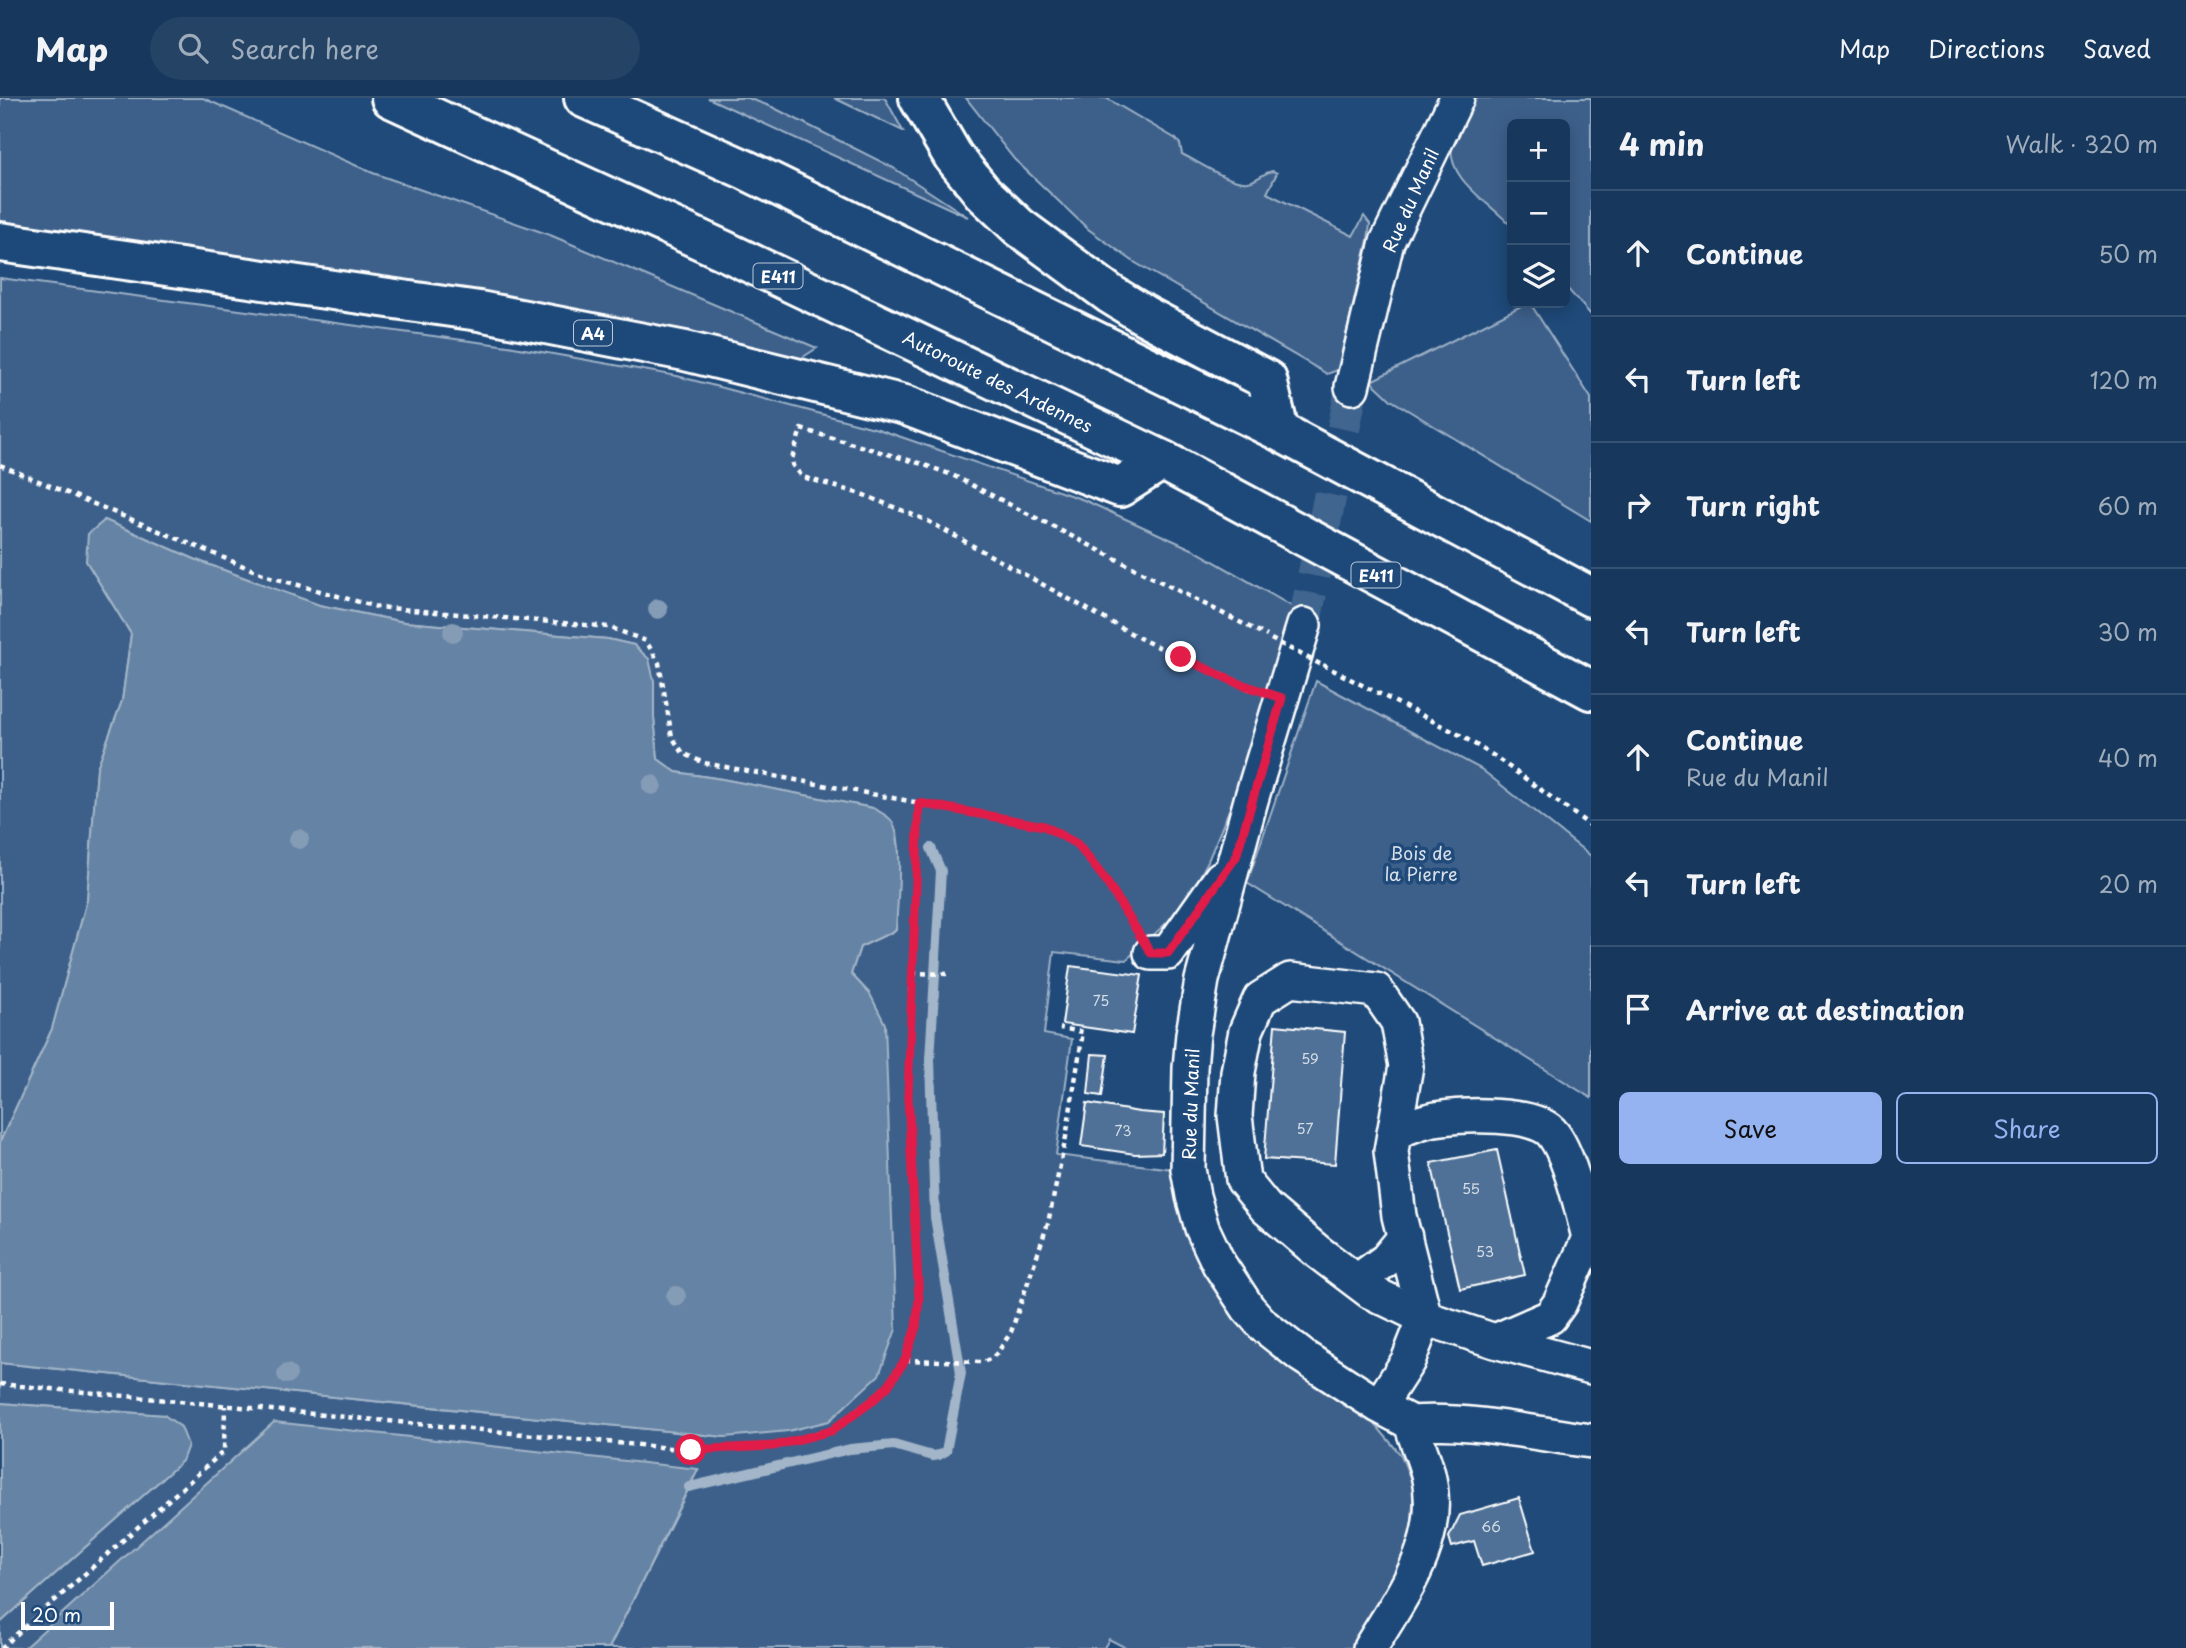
<!DOCTYPE html>
<html lang="en">
<head>
<meta charset="utf-8">
<style>
  body { margin:0; font-family:"Playpen Sans",sans-serif; background:#244365; color:#f1f3f6 }
  .controls { position:absolute; right:21px; top:21px; display:grid; overflow:hidden; border-radius:10px; box-shadow:0 4px 18px #0003 }
  .controls button { width:63px; height:63px; display:grid; place-items:center; padding:0; border:0; border-bottom:2px solid #365272; background:#17385c; color:#f1f3f6; font:35px sans-serif }
  .scale { position:absolute; left:21px; bottom:18px; width:93px; box-sizing:border-box; padding-left:7px; border:4px solid #fff; border-top:0; font-size:19px; line-height:24px; white-space:nowrap; color:#fff; -webkit-text-stroke:5px #1f4a7a; paint-order:stroke }
  .stop { position:absolute; width:21px; height:21px; margin:-16px; border:5px solid #e11d48; border-radius:50%; background:#fff }
  .stop.end { background:#e11d48; border-color:#fff; box-shadow:0 2px 7px #0008 }
  .list { margin:0; padding:0; list-style:none }
  h2 { display:flex; justify-content:space-between; align-items:center; height:91px; margin:0; padding:0 28px; font-size:30px }
  h2 small { font-size:23px; font-weight:400; color:#9eacbb }
  .list li { display:grid; grid-template-columns:46px 1fr auto; gap:21px; align-items:center; box-sizing:border-box; height:126px; padding:0 28px; border-top:2px solid #365272 }
  .list b { display:block; font-size:26px; white-space:nowrap }
  .list p { margin:0; font-size:23px; white-space:nowrap; color:#9eacbb }
  .list em { font-size:23px; font-style:normal; color:#9eacbb }
  .actions { display:flex; gap:14px; padding:21px 28px }
  .actions a { flex:1; padding:16px 0; border:2px solid #95b2f1; border-radius:10px; text-align:center; font-size:24px; color:#95b2f1 }
  .actions .main { background:#95b2f1; color:#111 }
  .icon { flex:none; width:38px; height:38px; fill:none; stroke:currentColor; stroke-width:2; stroke-linecap:round; stroke-linejoin:round }
  .map { position:relative; flex:none; width:1591px; height:1550px; overflow:hidden }
  header { display:flex; align-items:center; gap:42px; box-sizing:border-box; height:98px; padding:0 35px; background:#17385c; border-bottom:2px solid #365272 }
  header strong { font-size:33px }
  nav { display:flex; gap:38px; margin-inline-start:auto; font-size:24px }
  .search { width:490px; height:63px; background:#244365; display:flex; align-items:center; gap:18px; box-sizing:border-box; padding:0 24px; border-radius:38px; color:#9eacbb; font-size:26px }
  main { display:flex }
  aside { flex:1; background:#17385c }
  .map>svg:first-child { display:block }
  .green { fill:#3c618b; stroke:#9eb0c5; stroke-width:2 }
  .water { fill:#6583a4; stroke:#a3b5c8; stroke-width:2 }
  .lines { fill:none; stroke-linecap:round; stroke-linejoin:round }
  .stream { stroke:#a3b5c8; stroke-width:10 }
  .building { fill:#507197; stroke:#fff; stroke-width:2 }
  .minor-tunnel { stroke:#41658e; stroke-width:33; stroke-dasharray:33 17; stroke-linecap:butt }
  .minor-casing { stroke:#fff; stroke-width:38 }
  .highway-casing { stroke:#fff; stroke-width:44 }
  .path { stroke:#fff; stroke-width:4.5; stroke-dasharray:5 5; stroke-linecap:butt }
  .minor { stroke:#1f4a7a; stroke-width:33 }
  .highway { stroke:#1f4a7a; stroke-width:38 }
  .path-bridge { stroke:#fff; stroke-width:4.5; stroke-dasharray:5 5; stroke-linecap:butt }
  .tree { fill:#859cb6 }
  .route { stroke:#e11d48; stroke-width:9 }
  .labels { text-anchor:middle; dominant-baseline:central; stroke-width:7; stroke-linejoin:round; paint-order:stroke }
  .number-label { font-size:14px; fill:#d3dce5 }
  .shield { fill:#1f4a7a; stroke:#bcc9d7; stroke-width:2 }
  .shield-label { font-size:16px; font-weight:bold; fill:#fff }
  .street-label { font-size:18px; fill:#fff; stroke:#1f4a7a }
  .park-label { font-size:18px; fill:#d8dfe8; stroke:#1f4a7a }
</style>
</head>
<body>
<header>
<strong>Map</strong>
<div class="search"><svg class="icon" aria-label="search" viewBox="0 0 24 24"><circle cx="10" cy="10" r="6"/><path d="M15 15l6 6"/></svg>Search here</div>
<nav><a>Map</a><a>Directions</a><a>Saved</a></nav>
</header>
<main>
<div class="map">
<svg width="1591" height="1550" viewBox="0 0 1591 1550">
  <rect width="100%" height="100%" fill="#1f4a7a"/>
  <filter id="ink" filterUnits="userSpaceOnUse"><feTurbulence type="fractalNoise" baseFrequency=".0143" numOctaves="2"/><feDisplacementMap in="SourceGraphic" scale="14" xChannelSelector="R" yChannelSelector="G"/><feConvolveMatrix kernelMatrix="1 2 1 2 8 2 1 2 1" color-interpolation-filters="sRGB"/></filter>
  <g filter="url(#ink)">
    <path class="green" d="M0,0H203L373,75L550,137L817,250L800,261L600,218L362,180L0,125Z
      M708,0H748L772,9L892,69L968,119Z
      M834,0H885L903,33Z
      M966,0H1106L1176,41L1180,46L1182,56C1197,63 1232,87 1248,84C1258,82 1264,74 1273,73L1277,75L1267,95L1353,138L1364,118L1370,126L1368,142L1338,272L1327,276L1134,164L1088,131L1014,61Z
      M1475,0H1591V217L1565,188V26H1512V129C1490,104 1445,82 1452,44C1455,29 1468,13 1475,0Z
      M0,180L508,248L677,278L878,331L1084,402L1194,452L1293,509V520L1239,688L1208,763L1183,810L1126,862L1054,854L1044,936L1072,941L1056,1057L1173,1071L1191,1140L1212,1188L1265,1244L1365,1314L1401,1357L1414,1390L1411,1439L1395,1479L1353,1550H1126L1109,1541L1104,1550H609L698,1372L24,1550H0V1525L182,1363L164,1317L0,1305V1265L725,1339L870,896L851,876L860,849L896,832L899,750L897,734L872,710L722,681L676,674L658,661L654,619V583L634,547L608,541L404,524L319,507L199,463L104,422L86,463L131,536L122,603L97,670L87,802L52,931L0,1044Z
      M1527,205H1530L1591,300V423L1391,302L1371,283Z
      M1316,583L1481,671L1591,758V1000L1247,785Z"/>
    <path class="water" d="M105,422L199,463L319,507L404,524L608,541L634,547L649,561L654,583V619L658,661L676,674L722,681L873,710C878,713 887,717 891,722C905,741 897,807 896,832L860,849L851,876L870,896L885,926L896,1231L879,1277L829,1323L788,1333L725,1339L0,1265V1044L52,931L87,802L97,670L122,603L131,536L86,463L88,436Z
      M0,1305L164,1317L181,1329L188,1347L182,1363L0,1525Z
      M274,1324L698,1371L609,1550H24Z"/>
    <g class="lines">
      <path class="stream" d="M689,1389L850,1351L894,1347L932,1358L939,1357L946,1353L961,1275L935,1119L930,962L941,773L931,750"/>
    </g>
    <path class="building" d="M1070,868L1142,877L1132,936L1062,926Z
      M1275,927L1345,934L1335,1066L1264,1061Z
      M1092,956L1108,957L1102,998L1088,996Z
      M1087,1005L1139,1014L1164,1016L1162,1055L1135,1056L1081,1048Z
      M1497,1052L1525,1177L1460,1191L1431,1065Z
      M1519,1400L1535,1453L1482,1468L1474,1443L1452,1449L1449,1439L1460,1417Z"/>
    <g class="lines">
      <path class="minor-tunnel" d="M1304,527L1352,289"/>
      <g class="minor-casing">
        <path id="minor" d="M1352,289L1387,144L1457,0
          M1304,527L1251,702L1202,882L1193,936L1190,970L1188,1071L1193,1098L1202,1130L1219,1166L1248,1210L1264,1228L1302,1258L1379,1308L1411,1325C1416,1343 1424,1359 1428,1376C1444,1442 1402,1497 1370,1550
          M1151,855H1168L1221,780
          M1394,1034C1407,1030 1421,1023 1435,1021C1461,1017 1536,1013 1553,1036C1571,1059 1583,1118 1591,1147
          M1357,1183L1386,1162L1405,1139
          M1495,1243L1550,1219L1560,1205L1589,1140
          M1379,1308L1408,1263L1425,1220L1399,1118L1391,1053L1406,968L1398,924L1376,892L1290,882L1260,901L1246,933L1238,974L1235,1018L1243,1082L1266,1110L1318,1154L1371,1194L1425,1220L1495,1243L1591,1269
          M1411,1325C1471,1321 1532,1335 1591,1343"/>
      </g>
      <g class="highway-casing">
        <path id="highway" d="M391,0L725,153L1162,362L1591,592
          M584,0L746,72L1279,333L1591,499
          M919,0L953,58L983,95L1019,129L1110,196L1144,217L1267,282L1279,333
          M0,144L479,213L685,253L905,307L1120,389L1162,362"/>
      </g>
      <path class="path" d="M0,367L270,479L377,509L609,529L646,543L659,565L672,639L683,655L704,665L1044,728L1077,746L1104,780L1135,830
        M1323,567L1460,637L1494,658L1591,728
        M1251,591L1143,542L928,423L864,397L803,379L793,368L792,361L801,331L922,366L952,377L1267,538
        M912,875L948,876
        M905,1262L983,1264L992,1260L998,1254L1011,1234L1048,1125L1066,1039L1083,934L1060,930
        M0,1286L691,1352L774,1348L830,1333L871,1303L888,1288L905,1262L916,1229L919,1202L908,998L919,705
        M1,1550L224,1353L225,1308"/>
      <use href="#minor" class="minor"/>
      <use href="#highway" class="highway"/>
      <path class="path-bridge" d="M1271,541L1322,567"/>
    </g>
    <g class="tree">
      <circle cx="658" cy="511" r="10"/>
      <circle cx="453" cy="534" r="10"/>
      <circle cx="652" cy="687" r="10"/>
      <circle cx="299" cy="741" r="10"/>
      <circle cx="676" cy="1198" r="10"/>
      <circle cx="287" cy="1276" r="10"/>
    </g>
  </g>
  <g class="lines" filter="url(#ink)">
    <path class="route" d="M691,1352L774,1348L831,1333L871,1304L888,1288L905,1262L916,1229L919,1202L908,998L919,705L1044,728L1077,746L1104,780L1151,855H1168L1236,759L1282,600L1235,584L1181,559"/>
  </g>
  <g class="labels">
    <g class="number-label">
      <text x="1101" y="902">75</text>
      <text x="1310" y="960">59</text>
      <text x="1305" y="1030">57</text>
      <text x="1123" y="1032">73</text>
      <text x="1471" y="1090">55</text>
      <text x="1485" y="1153">53</text>
      <text x="1491" y="1428">66</text>
    </g>
    <g class="shield">
      <rect x="753.5" y="165.5" width="49" height="25" rx="5"/>
      <rect x="574" y="222.5" width="38" height="25" rx="5"/>
      <rect x="1351.5" y="464.5" width="49" height="25" rx="5"/>
    </g>
    <g class="shield-label">
      <text x="778" y="178">E411</text>
      <text x="593" y="235">A4</text>
      <text x="1376" y="477">E411</text>
    </g>
    <g class="street-label">
      <text transform="translate(1410 102) rotate(-66)">Rue du Manil</text>
      <text transform="translate(998 283) rotate(26)">Autoroute des Ardennes</text>
      <text transform="translate(1190 1006) rotate(-88)">Rue du Manil</text>
    </g>
    <g class="park-label">
      <text x="1421" y="754">Bois de<tspan x="1421" dy="21">la Pierre</tspan></text>
    </g>
  </g>
</svg>
<div class="controls">
<button>+</button>
<button>−</button>
<button><svg class="icon" aria-label="layers" viewBox="0 0 24 24"><path d="M12 4l9 5-9 5-9-5zM3 14l9 5 9-5"/></svg></button>
</div>
<div class="scale">20 m</div>
<div class="stop" style="left:691px;top:1352px"></div>
<div class="stop end" style="left:1181px;top:559px"></div>
</div>
<aside>
<h2>4 min<small>Walk · 320 m</small></h2>
<ul class="list">
<li><svg class="icon" aria-label="ahead" viewBox="0 0 24 24"><path d="M12 20V5M6 11l6-6 6 6"/></svg><div><b>Continue</b></div><em>50 m</em></li>
<li><svg class="icon" aria-label="left" viewBox="0 0 24 24"><path d="M17 20v-9H6M10 6l-5 5 5 5"/></svg><div><b>Turn left</b></div><em>120 m</em></li>
<li><svg class="icon" aria-label="right" viewBox="0 0 24 24"><path d="M7 20v-9h11M14 6l5 5-5 5"/></svg><div><b>Turn right</b></div><em>60 m</em></li>
<li><svg class="icon" aria-label="left" viewBox="0 0 24 24"><path d="M17 20v-9H6M10 6l-5 5 5 5"/></svg><div><b>Turn left</b></div><em>30 m</em></li>
<li><svg class="icon" aria-label="ahead" viewBox="0 0 24 24"><path d="M12 20V5M6 11l6-6 6 6"/></svg><div><b>Continue</b><p>Rue du Manil</p></div><em>40 m</em></li>
<li><svg class="icon" aria-label="left" viewBox="0 0 24 24"><path d="M17 20v-9H6M10 6l-5 5 5 5"/></svg><div><b>Turn left</b></div><em>20 m</em></li>
<li><svg class="icon" aria-label="arrive" viewBox="0 0 24 24"><path d="M6 21V4h12l-3 4 3 4H6"/></svg><div><b>Arrive at destination</b></div></li>
</ul>
<div class="actions"><a class="main">Save</a><a>Share</a></div>
</aside>
</main>
</body>
</html>
